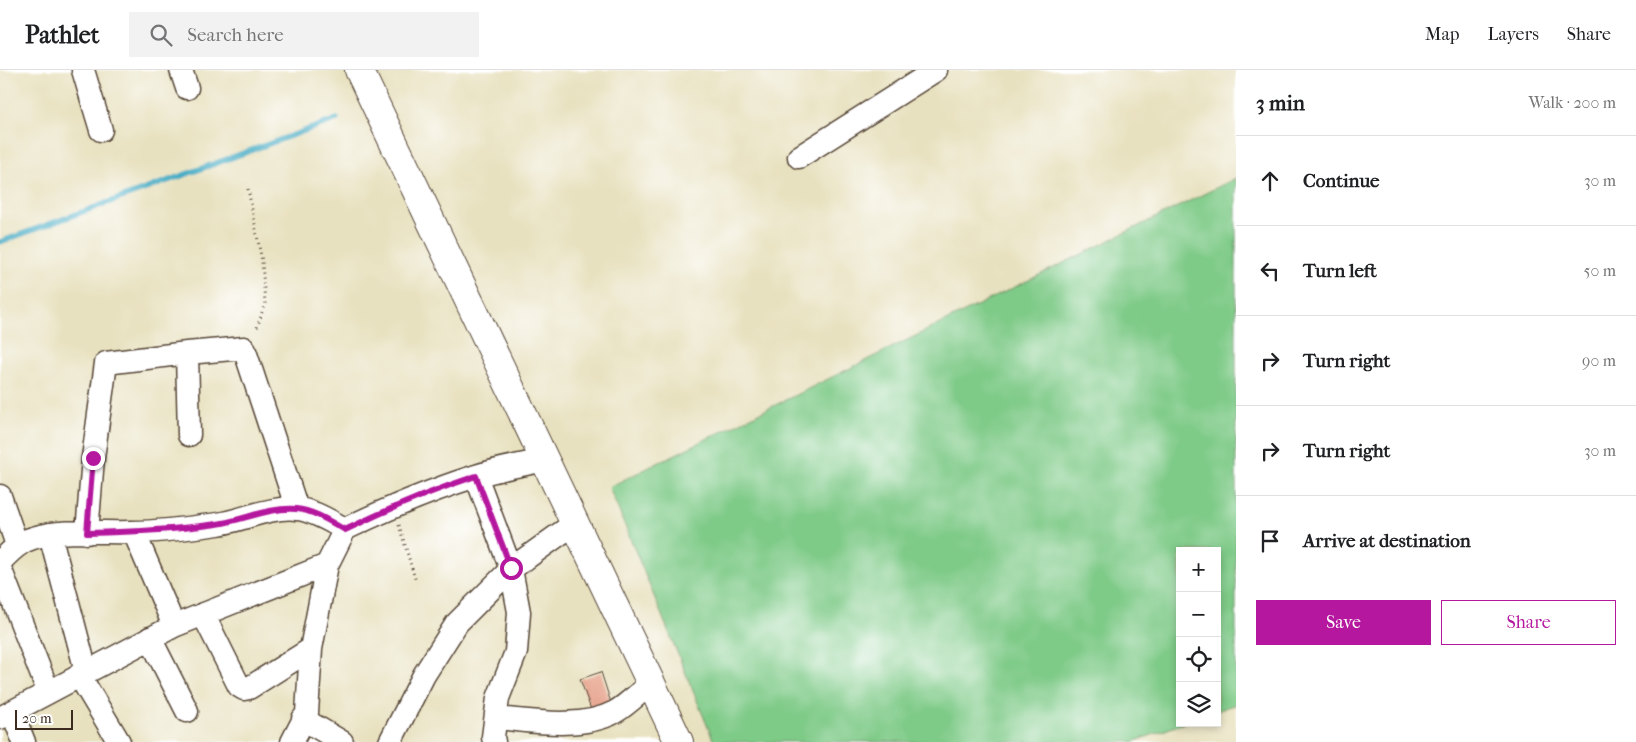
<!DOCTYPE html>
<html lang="en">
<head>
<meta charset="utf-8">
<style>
  body { margin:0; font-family:"IM FELL French Canon",serif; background:#f2f2f2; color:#202124 }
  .controls { position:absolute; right:15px; bottom:15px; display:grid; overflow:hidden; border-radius:0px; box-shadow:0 2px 8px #0003 }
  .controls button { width:45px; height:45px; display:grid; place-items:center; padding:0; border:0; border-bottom:1px solid #e0e0e0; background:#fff; color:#202124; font:25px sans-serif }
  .scale { position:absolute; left:15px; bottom:12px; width:58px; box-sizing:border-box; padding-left:5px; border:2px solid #3b2a1e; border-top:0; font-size:14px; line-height:18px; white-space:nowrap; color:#3b2a1e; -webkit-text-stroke:4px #fff; paint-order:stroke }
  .stop { position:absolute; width:15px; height:15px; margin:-11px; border:4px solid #b5179e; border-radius:50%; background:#fff }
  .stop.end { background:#b5179e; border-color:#fff; box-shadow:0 1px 5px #0008 }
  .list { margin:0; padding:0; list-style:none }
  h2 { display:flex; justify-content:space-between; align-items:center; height:65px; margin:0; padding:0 20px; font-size:21px }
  h2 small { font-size:16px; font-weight:400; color:#757577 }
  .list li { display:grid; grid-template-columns:32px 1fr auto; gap:15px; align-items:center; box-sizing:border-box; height:90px; padding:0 20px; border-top:1px solid #e0e0e0 }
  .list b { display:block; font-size:19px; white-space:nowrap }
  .list em { font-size:16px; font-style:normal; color:#757577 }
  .actions { display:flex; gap:10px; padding:15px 20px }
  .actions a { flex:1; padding:11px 0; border:1px solid #b5179e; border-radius:0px; text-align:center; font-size:18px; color:#b5179e }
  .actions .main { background:#b5179e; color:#fff }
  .icon { flex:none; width:28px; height:28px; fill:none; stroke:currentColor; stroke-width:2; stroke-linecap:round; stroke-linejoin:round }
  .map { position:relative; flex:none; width:1236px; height:672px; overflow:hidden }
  header { display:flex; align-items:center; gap:30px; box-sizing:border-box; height:70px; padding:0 25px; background:#fff; border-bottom:1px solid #e0e0e0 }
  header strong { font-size:24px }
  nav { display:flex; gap:28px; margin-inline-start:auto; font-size:18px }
  .search { width:350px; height:45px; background:#f2f2f2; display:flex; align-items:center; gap:12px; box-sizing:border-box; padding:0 18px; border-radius:0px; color:#757577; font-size:19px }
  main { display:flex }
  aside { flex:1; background:#fff }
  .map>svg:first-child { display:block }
  .green { fill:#7eca87; stroke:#5c7a52 }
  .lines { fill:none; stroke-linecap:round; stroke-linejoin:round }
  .stream { stroke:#43aac3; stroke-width:5.5 }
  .building { fill:#e59d85 }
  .minor-casing { stroke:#554536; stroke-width:25 }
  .tertiary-casing { stroke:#554536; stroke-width:30 }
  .path { stroke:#554536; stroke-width:3; stroke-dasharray:1 4; stroke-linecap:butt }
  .minor { stroke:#fff; stroke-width:22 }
  .tertiary { stroke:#fff; stroke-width:28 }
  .route { stroke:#b5179e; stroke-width:6 }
</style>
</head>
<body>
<header>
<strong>Pathlet</strong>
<div class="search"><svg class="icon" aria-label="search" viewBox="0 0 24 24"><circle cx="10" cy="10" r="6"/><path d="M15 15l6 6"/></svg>Search here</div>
<nav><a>Map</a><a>Layers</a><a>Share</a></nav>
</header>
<main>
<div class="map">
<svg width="1236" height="672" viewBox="0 0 1236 672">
  <rect width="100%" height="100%" fill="#fff"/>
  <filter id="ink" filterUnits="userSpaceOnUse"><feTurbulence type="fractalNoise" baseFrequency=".02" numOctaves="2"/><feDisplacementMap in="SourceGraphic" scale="10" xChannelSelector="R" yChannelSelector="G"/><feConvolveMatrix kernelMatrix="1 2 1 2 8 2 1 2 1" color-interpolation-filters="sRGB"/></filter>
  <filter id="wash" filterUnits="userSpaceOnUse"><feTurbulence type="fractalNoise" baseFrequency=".0096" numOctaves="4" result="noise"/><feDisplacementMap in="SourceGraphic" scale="20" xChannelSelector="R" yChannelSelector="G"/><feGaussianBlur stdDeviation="1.12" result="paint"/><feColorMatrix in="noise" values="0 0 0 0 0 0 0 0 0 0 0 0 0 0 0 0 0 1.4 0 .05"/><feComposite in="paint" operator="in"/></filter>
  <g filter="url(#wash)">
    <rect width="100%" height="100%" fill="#e8e1bf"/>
    <path class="green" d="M1236,108V634L1217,641V481H1180V653H1184L1133,672H714L609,417Z"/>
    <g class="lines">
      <path class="stream" d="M0,172L337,49"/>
    </g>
    <g id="blocks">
      <path class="building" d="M601,602L611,633L594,648L580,609Z"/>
    </g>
  </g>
  <g filter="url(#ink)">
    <use href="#blocks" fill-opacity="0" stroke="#554536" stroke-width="1"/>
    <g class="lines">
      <g class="minor-casing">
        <path id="minor" d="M83,0L101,60
          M181,0L187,18
          M799,87L936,0
          M187,283L189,365
          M476,406L511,499L519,542L516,582L498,628L493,667L494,672
          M0,426L17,475
          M134,462L174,556
          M87,463L93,388L106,293L187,283L244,278L297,439
          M50,464L86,601
          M0,492C10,482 19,472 33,468C60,459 102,463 131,462C160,462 190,458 218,454C244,450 270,436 297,439C313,440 331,452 345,459C387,439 429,421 473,407C496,399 521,395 545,390
          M0,498L48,621
          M203,544L239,616L244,619L249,618L311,579
          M150,568L187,641
          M79,605L119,672
          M12,642L24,672
          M0,648L174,556L327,495L345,459
          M496,648C532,651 581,660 615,642C627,635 639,623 651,613
          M303,649L342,672
          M292,672L307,643L311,579L327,495
          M390,672L424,605L457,553L511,499L575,453"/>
      </g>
      <g class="tertiary-casing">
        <path id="tertiary" d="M359,0L679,672"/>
      </g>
      <path class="path" d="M248,119L262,191L265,233L256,261
        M399,455L416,512"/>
      <use href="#minor" class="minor"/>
      <use href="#tertiary" class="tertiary"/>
    </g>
  </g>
  <g class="lines" filter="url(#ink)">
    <path class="route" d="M93,388L87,463C131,462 174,460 217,454C244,450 269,437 296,439C313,440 331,452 345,460C388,439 431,421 476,406L511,498"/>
  </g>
</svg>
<div class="controls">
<button>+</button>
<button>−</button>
<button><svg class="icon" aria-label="locate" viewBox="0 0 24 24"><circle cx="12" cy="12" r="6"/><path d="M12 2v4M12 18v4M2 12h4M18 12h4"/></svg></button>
<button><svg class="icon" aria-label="layers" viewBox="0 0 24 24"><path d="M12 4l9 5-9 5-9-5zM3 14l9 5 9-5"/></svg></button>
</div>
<div class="scale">20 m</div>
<div class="stop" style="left:511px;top:498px"></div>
<div class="stop end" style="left:93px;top:388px"></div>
</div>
<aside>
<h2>3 min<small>Walk · 200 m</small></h2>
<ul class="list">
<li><svg class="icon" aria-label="ahead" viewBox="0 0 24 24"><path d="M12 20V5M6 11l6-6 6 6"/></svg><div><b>Continue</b></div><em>30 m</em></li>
<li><svg class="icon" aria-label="left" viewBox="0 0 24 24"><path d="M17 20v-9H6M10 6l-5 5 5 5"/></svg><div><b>Turn left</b></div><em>50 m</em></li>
<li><svg class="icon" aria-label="right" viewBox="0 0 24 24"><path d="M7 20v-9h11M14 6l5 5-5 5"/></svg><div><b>Turn right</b></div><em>90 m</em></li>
<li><svg class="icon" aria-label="right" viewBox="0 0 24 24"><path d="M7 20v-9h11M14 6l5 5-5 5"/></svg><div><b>Turn right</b></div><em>30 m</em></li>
<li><svg class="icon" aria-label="arrive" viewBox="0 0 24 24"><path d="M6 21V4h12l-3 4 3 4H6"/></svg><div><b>Arrive at destination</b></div></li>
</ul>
<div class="actions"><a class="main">Save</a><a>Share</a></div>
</aside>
</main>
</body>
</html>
